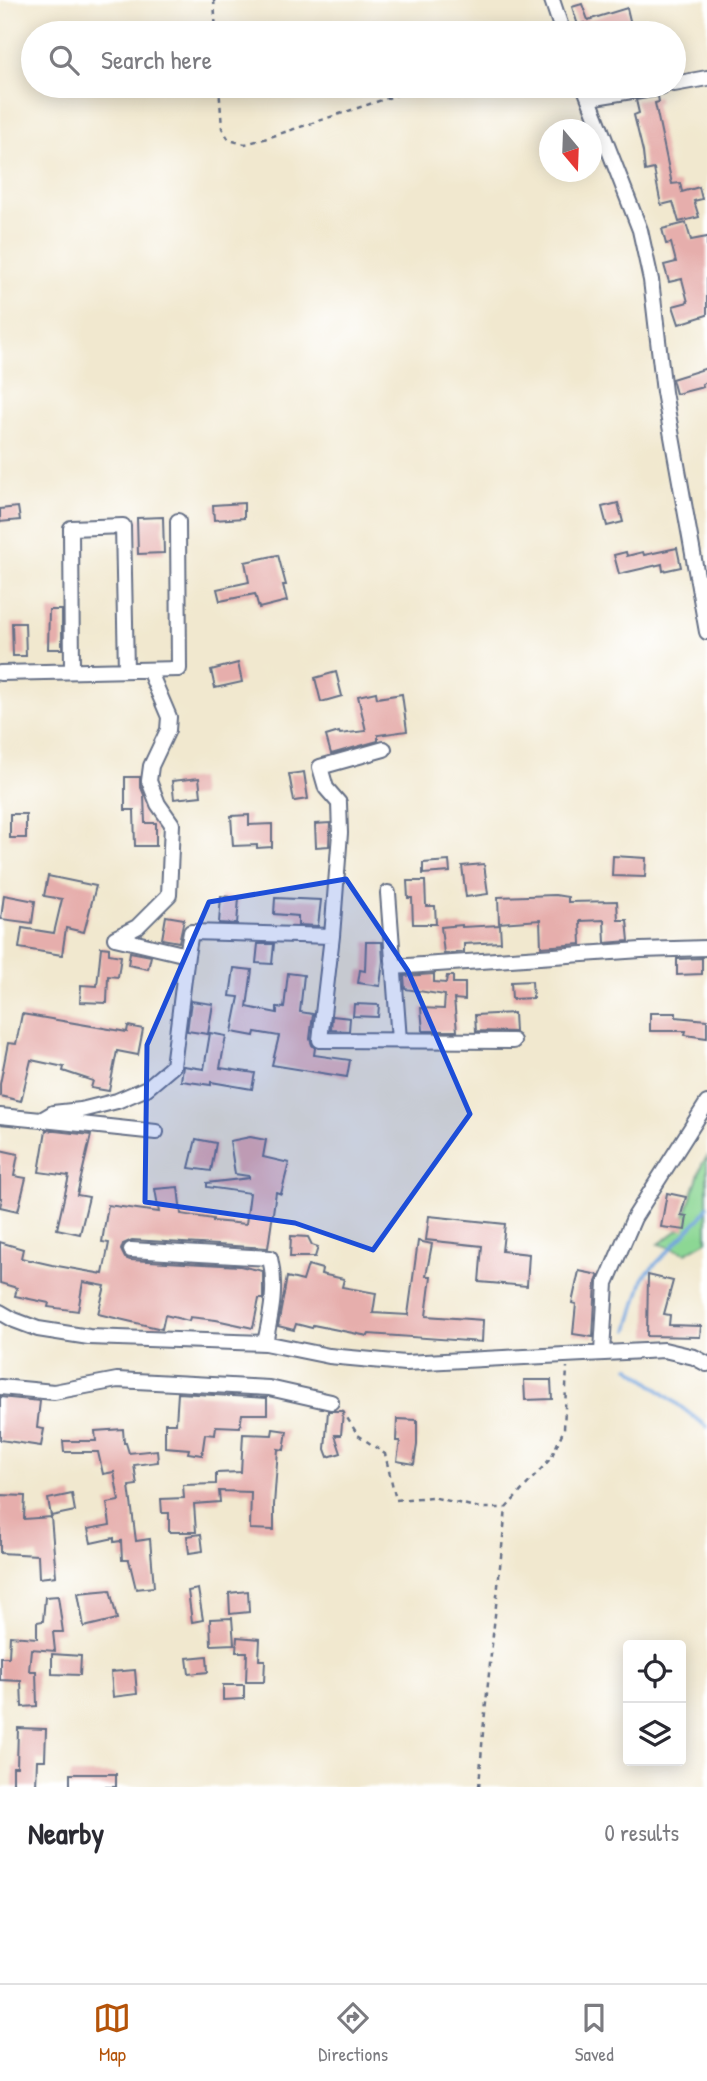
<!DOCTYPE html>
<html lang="en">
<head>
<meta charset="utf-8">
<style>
  body { margin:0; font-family:"Patrick Hand",sans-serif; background:#f2f2f3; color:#2b2b33 }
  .controls { position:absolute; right:21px; bottom:21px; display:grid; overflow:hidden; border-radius:7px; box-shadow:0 4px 18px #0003 }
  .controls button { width:63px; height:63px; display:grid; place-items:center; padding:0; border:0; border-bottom:2px solid #e1e1e2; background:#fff; color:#2b2b33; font:35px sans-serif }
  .compass { position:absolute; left:539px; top:119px; width:63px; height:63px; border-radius:50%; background:#fff; box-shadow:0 4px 18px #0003; rotate:161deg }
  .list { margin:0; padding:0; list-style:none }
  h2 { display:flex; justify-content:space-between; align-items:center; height:91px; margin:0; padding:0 28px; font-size:30px }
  h2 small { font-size:23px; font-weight:400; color:#7c7c81 }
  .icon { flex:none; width:38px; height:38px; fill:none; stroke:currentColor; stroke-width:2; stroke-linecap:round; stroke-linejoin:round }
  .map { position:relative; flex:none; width:707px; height:1787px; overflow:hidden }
  .search { position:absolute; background:#fff; box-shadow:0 4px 18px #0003; left:21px; right:21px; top:21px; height:77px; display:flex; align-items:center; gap:18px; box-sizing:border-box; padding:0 24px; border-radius:38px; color:#7c7c81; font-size:26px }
  .sheet { height:196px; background:#fff }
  nav { display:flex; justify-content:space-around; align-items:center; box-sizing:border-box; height:98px; border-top:2px solid #e1e1e2; background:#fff; font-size:19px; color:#7c7c81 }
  nav a { display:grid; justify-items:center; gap:4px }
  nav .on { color:#b45309 }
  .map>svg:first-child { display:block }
  .green { fill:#8cd794; stroke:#548379; stroke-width:2 }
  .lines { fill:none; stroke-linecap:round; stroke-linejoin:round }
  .stream { stroke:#72a4dd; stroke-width:3.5 }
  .building { fill:#e6aeac }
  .minor-casing { stroke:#667086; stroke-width:18 }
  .path { stroke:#667086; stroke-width:2.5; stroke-dasharray:5 5; stroke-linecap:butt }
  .minor { stroke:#fff; stroke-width:14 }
  .marked { fill:#1d4ed8; fill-opacity:0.2; stroke:#1d4ed8; stroke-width:5; stroke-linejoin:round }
</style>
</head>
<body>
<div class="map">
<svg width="707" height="1787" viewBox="0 0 707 1787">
  <rect width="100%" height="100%" fill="#fff"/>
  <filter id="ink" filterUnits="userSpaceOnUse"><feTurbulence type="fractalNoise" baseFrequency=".0143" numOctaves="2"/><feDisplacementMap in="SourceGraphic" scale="14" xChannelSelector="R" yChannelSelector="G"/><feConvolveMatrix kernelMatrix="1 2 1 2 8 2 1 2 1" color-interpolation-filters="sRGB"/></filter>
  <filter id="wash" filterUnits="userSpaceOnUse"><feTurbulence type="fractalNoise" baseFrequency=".00686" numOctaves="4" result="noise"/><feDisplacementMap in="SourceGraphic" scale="28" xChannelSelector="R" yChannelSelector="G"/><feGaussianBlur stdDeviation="1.57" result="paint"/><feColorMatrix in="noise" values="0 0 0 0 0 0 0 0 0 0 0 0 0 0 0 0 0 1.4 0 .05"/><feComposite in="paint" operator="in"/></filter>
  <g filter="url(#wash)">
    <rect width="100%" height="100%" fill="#f1e8cf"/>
    <path class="green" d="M707,1157V1241L686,1253L659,1244L681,1228L702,1164Z"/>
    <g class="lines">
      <path class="stream" d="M628,1330L644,1276L701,1217L707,1207
        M629,1367L707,1427"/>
    </g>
    <g id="blocks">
      <path class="building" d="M582,4L588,20L627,8L633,33H588L584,23L578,25L572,7Z
        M658,96L659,102L655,103L672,184L680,183L682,192L699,187L702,199L694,201L699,217L679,222L673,202L661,205L654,169L645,171L643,152L634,115L639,113L636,100Z
        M686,223L691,240L707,237V315L679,324L673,306L688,302L682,279L669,282L664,265L676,262L671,243L666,244L662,229Z
        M707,368V382L702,384L703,387L676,394L672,379Z
        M244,503V518L214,520L213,505Z
        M618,503L623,522L607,526L602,507Z
        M18,507L20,520L0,522V509Z
        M163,517L164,553L138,554L137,518Z
        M677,548L681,567L663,571L662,564L619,574L614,555L626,552L627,556L643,552L644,555Z
        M278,555L286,585H283L287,601L259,608L255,594L220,601L217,589L249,582L245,562Z
        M49,610H62V649H48Z
        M12,623H25L26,656H13Z
        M238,663L242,682L215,688L211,670Z
        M336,672L342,696L321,702L315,678Z
        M376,692L377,698L402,694L407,731L378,735V741L331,754L326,736L339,732L340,734L366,731L358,696Z
        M304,772L308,799L294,801L289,774Z
        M125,777H140V785L144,795L145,823H156V846H135L134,810H125Z
        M199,778L201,796L174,799L172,781Z
        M10,814H26V838H10Z
        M249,815V825L272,824V847L257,848V845L233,846L231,816Z
        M330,823L329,846L316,847L315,824Z
        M613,856L646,858L645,877L612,876Z
        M449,861L450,872L423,874V863Z
        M484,864L488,894L466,897L462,866Z
        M48,876L96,886L84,932L66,928L62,955L19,948L22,928L54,933L62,899L44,896Z
        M407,881H425L426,906H435L436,924H413L412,898H408Z
        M4,895L35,901L32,923L1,919Z
        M555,895L568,897V902L617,901L618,920H627L629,941L605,943L604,920L580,921L581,944L541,947L540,920L499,923L498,897Z
        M221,896L239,898L237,924L219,923Z
        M275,898L321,900L318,926L298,925V916L274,914Z
        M166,916L184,919L179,942L162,939Z
        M462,925V927L500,925L501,942L464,944V952L444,954L441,927Z
        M366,942H382L383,961L380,986L358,983L360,970L365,971Z
        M258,944H274L272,964L256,963Z
        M101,947L109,948V954L121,956L118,977L108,976L107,1003L80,1002L81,985L97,986Z
        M130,952L151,956L148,969L128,965Z
        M702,958V974L677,975V959Z
        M234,968L252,970L247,1007L277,1013V1007L284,1008L288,973L304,975L300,1012L313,1014L310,1039L312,1045L315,1048L314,1055L350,1060L347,1077L272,1065L279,1036L255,1032L254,1036L232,1032L239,997L230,996Z
        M434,974V982L446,983L447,976H453V983H465V1000L454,999L457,1031H423L421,1008L444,1009L445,995L405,989L404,976Z
        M532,981L533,998L512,999L511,982Z
        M191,1001L213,1004L208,1034L187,1031Z
        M354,1004L379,1005L378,1017L353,1016Z
        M514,1013L515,1032L476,1031L475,1015Z
        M650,1013H676V1017L707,1020V1038L685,1035L686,1031H650Z
        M22,1014L127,1032L128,1026L143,1029L138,1055L117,1051L109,1091L91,1088L93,1081L63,1071L64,1067L31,1060L21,1101L0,1096V1084L8,1043L16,1044Z
        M332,1016L350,1018L349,1031L331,1030Z
        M210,1033L226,1036L220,1068L255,1073L252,1089L211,1082V1085L181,1081L183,1066L204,1069Z
        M46,1130L91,1135L77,1195L89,1197L80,1234L57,1229L69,1176L39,1172Z
        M250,1137L266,1140L263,1157L289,1163L281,1194L276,1192L268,1248L132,1240L123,1244L121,1250L125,1258L130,1260L240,1266L263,1271V1299H259L253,1328L216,1320L190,1317L189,1321L165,1315L162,1329L98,1314L105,1286L83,1282L78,1311L48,1307L49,1303L15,1296L17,1288L0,1283V1242L23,1249L21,1258L52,1265L103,1274L109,1243L102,1242L108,1205L159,1212L155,1189L178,1187L181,1214L213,1219V1221L246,1224L250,1193L207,1187V1183L249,1178V1176L235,1174L230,1141Z
        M196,1139L216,1143L211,1171L189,1168Z
        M0,1150L18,1154L14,1176L26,1178L18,1211L0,1207L2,1198H0Z
        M667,1193L686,1197L681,1215L687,1216L685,1230L661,1227Z
        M429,1216L505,1224L502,1251L529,1254L527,1286L479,1282L482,1246L426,1240Z
        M291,1236L308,1237L312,1245L318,1247L315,1257H290Z
        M418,1241L432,1244L426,1276H431L426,1316L483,1320L482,1342L369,1334L368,1336L313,1325L312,1328L296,1324L294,1330L278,1326L287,1277L303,1281L308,1265L322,1269L321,1274L344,1279L342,1287L376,1293L373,1313L408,1315Z
        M579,1271L599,1275L596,1282L593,1337L573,1334L576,1304L572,1303Z
        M648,1275L673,1281L664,1314L670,1315L669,1325L701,1326L700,1337L647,1336Z
        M524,1380H551L552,1399L525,1400Z
        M178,1393L267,1398V1414H242L240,1427L216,1426L215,1435L205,1434L202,1455L188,1453L189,1449L165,1447V1423H176Z
        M0,1397L40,1401L37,1428L44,1429L41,1446L0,1440Z
        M328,1411H343L341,1435H335L341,1453L328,1457L325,1449Z
        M397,1419L417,1420V1445L414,1464L397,1461L400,1441H396Z
        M123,1429L124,1443H126L129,1453L157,1450L158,1462L134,1465L137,1485L129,1486L136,1541L150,1539L154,1587L136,1589L129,1560H122L121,1541L114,1542V1538L91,1543L88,1529L110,1525L107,1503L119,1501L114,1472L103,1474L98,1452H64L63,1441H96L95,1431Z
        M273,1429L287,1431L284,1450L278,1449L274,1505V1530L250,1529L251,1492L219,1491L220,1502L194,1504L196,1532H169V1513H162L161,1499L184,1498L183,1485L216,1484V1473L241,1472L243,1434L272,1435Z
        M72,1494L75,1511L51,1516L48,1499Z
        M0,1495L25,1496L24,1519L51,1517L56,1576L39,1578L38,1555L0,1553Z
        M201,1534L203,1551L189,1553L187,1536Z
        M198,1589L203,1620L192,1622L188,1591Z
        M110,1590L117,1619L84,1627L78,1593Z
        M248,1591L249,1612L230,1614L229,1593Z
        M58,1596L63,1632H53L55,1651L31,1649L29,1671H36L37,1706L22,1707L21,1681L0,1680V1657H9L10,1636L37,1638V1622L43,1621L45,1597Z
        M232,1618L234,1644L211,1645L210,1619Z
        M237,1637L260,1639L259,1660H265L264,1682H246L247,1652H236Z
        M52,1654L81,1656L80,1675L52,1674Z
        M207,1656L208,1672L189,1674L187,1658Z
        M135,1670L137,1694L113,1697L111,1672Z
        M223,1685H244V1699L223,1700Z
        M18,1728L46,1729L45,1760H37L36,1787H13V1767H17Z
        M70,1774H116V1787H70Z"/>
    </g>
  </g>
  <g filter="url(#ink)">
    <use href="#blocks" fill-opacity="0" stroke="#667086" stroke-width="2"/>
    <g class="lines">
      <g class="minor-casing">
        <path id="minor" d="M552,0L563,33
          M674,84L707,78
          M584,86L640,230L651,280L664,392L707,632
          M589,98L662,86
          M72,671L71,528L123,526L126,670
          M0,673L179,669L178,521
          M384,749L320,767L326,788L339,803L340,833L332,936L320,1040L513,1041
          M388,893L399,1040
          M115,938L137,927L169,895L172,824L158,804L149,781L151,766L168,730L169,717L149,670
          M187,955L191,932L332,936
          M393,967L641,950L707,948
          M0,1116L41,1120L53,1113L81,1110L117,1101L147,1088L173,1066L187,955L115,938
          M43,1120L156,1132
          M131,1250L270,1258C277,1288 271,1314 265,1343
          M0,1312L14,1320L38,1329L89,1337L265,1343L329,1356L405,1363L664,1350L694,1357L707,1364
          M602,1352L606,1283L634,1218L707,1103
          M0,1387L54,1392L117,1380L269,1388L331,1402"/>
      </g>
      <path class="path" d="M214,0L216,33
        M219,86L222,128L229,140L245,144L264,139L424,86
        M342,1410L358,1435L385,1454L396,1500L432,1497L480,1508H505
        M479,1787L483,1732L506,1508L551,1458L564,1429L567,1367"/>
      <use href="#minor" class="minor"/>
    </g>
  </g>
  <path class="marked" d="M346,879L408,971L470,1114L373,1250L295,1223L145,1202L147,1045L209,902Z"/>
</svg>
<div class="controls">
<button><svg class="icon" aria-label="locate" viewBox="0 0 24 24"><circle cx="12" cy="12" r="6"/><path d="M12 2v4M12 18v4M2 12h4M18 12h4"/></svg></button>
<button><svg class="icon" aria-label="layers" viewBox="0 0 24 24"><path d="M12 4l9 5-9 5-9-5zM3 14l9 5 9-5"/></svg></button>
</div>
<svg class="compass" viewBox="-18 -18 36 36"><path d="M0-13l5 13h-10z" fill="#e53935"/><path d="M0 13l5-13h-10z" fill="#7c7c81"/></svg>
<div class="search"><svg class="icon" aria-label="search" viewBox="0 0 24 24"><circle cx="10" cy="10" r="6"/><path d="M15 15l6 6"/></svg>Search here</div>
</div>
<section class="sheet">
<h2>Nearby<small>0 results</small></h2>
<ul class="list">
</ul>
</section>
<nav>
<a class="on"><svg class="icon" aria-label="map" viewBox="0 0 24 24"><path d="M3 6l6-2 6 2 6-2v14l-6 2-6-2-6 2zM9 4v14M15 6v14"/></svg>Map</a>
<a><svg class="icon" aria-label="directions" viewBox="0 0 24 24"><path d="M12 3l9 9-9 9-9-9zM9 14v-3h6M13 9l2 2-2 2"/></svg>Directions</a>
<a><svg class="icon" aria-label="saved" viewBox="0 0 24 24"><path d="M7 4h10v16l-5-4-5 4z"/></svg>Saved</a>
</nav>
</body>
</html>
